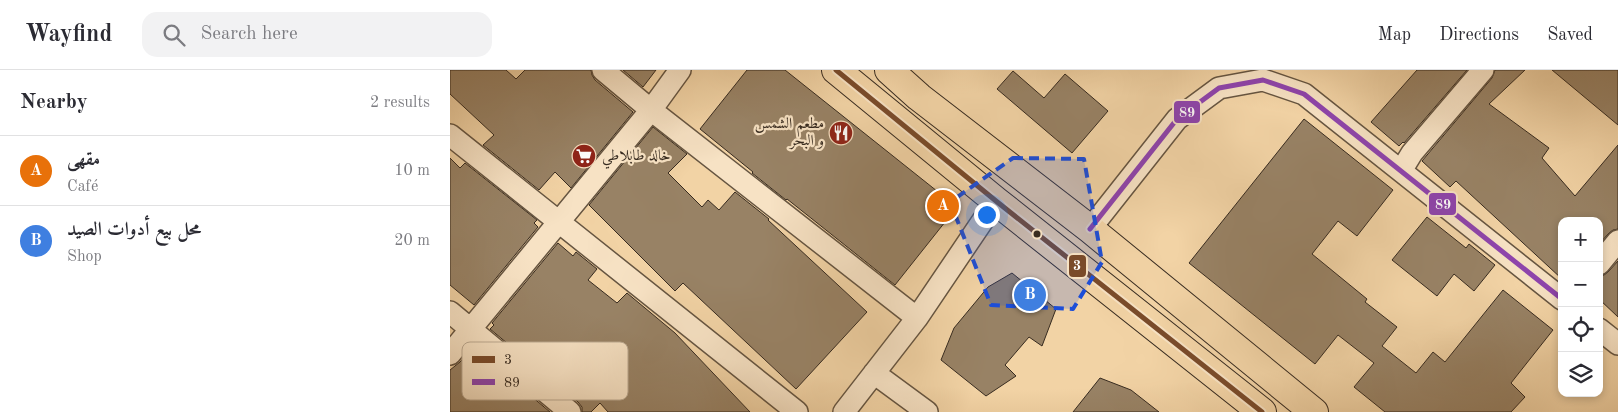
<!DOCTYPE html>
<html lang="en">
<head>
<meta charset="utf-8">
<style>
  body { margin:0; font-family:"Old Standard TT",Amiri,serif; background:#f2f2f3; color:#2b2b33 }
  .controls { position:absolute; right:15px; bottom:15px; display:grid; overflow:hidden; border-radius:10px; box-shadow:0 2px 8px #0003 }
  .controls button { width:45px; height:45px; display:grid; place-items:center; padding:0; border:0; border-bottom:1px solid #e1e1e2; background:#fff; color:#2b2b33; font:25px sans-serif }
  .you { position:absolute; left:536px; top:144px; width:18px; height:18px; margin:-12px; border:4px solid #fff; border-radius:50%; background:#1a73e8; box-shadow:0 0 0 8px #1a73e833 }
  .badge { display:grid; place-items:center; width:32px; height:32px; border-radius:50%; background:#8f2418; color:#fff; font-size:16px; font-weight:700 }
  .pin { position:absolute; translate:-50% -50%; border:2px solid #fff; box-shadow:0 1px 5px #0006 }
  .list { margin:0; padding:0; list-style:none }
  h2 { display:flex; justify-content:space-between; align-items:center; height:65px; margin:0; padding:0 20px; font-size:21px }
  h2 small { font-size:16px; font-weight:400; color:#7c7c81 }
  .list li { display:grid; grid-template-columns:32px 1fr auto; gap:15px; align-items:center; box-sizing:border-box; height:70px; padding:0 20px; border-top:1px solid #e1e1e2 }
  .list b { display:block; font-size:19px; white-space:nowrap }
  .list p { margin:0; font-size:16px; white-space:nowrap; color:#7c7c81 }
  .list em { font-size:16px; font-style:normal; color:#7c7c81 }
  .icon { flex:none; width:28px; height:28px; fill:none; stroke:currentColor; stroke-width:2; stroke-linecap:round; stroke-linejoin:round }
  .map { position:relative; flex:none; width:1168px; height:342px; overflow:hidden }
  header { display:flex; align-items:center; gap:30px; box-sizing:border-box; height:70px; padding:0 25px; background:#fff; border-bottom:1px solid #e1e1e2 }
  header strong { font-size:24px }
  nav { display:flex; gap:28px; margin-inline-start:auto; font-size:18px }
  .search { width:350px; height:45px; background:#f2f2f3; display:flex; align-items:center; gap:12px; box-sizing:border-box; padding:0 18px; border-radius:15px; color:#7c7c81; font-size:19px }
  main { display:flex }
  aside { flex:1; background:#fff }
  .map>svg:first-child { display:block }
  .building { fill:#988265; stroke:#372b20 }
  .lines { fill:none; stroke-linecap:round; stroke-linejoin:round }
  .street-casing { stroke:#665541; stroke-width:24 }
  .primary-casing { stroke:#372b20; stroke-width:30 }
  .street { stroke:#f7e2c4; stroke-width:21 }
  .primary { stroke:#f2d3a5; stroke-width:28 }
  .bus-1-casing { stroke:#f7e2c4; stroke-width:9 }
  .bus-2-casing { stroke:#f7e2c4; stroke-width:9 }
  .bus-1 { stroke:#7a4b2a; stroke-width:5 }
  .bus-2 { stroke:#8e44ad; stroke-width:5 }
  .marked { fill:#1d4ed8; fill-opacity:0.2; stroke:#1d4ed8; stroke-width:4; stroke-dasharray:10 6; stroke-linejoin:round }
  .bus-dot { fill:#372b20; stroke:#f7e2c4; stroke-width:2 }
  .labels { text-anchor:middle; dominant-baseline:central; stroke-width:4.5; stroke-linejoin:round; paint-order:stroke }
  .poi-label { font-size:15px; fill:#372b20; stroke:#f7e2c4; text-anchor:end }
  .key { fill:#f7e2c4; stroke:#bdab93; stroke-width:1 }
  .key-label { font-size:14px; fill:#372b20 }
  .line-badge { stroke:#f7e2c4; stroke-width:2 }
  .badge-label { font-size:14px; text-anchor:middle; font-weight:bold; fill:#fff }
</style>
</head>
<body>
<header>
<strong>Wayfind</strong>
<div class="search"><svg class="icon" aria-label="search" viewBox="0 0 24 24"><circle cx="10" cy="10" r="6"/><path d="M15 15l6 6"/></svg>Search here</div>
<nav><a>Map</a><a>Directions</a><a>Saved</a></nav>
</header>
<main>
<aside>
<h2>Nearby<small>2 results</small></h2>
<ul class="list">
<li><span class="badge" style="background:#e8710a">A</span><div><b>مقهى</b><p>Café</p></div><em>10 m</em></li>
<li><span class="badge" style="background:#3f7fe0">B</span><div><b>محل بيع أدوات الصيد</b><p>Shop</p></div><em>20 m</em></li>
</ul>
</aside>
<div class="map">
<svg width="1168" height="342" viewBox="0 0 1168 342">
  <rect width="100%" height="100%" fill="#f2d3a5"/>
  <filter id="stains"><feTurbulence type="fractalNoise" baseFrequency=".004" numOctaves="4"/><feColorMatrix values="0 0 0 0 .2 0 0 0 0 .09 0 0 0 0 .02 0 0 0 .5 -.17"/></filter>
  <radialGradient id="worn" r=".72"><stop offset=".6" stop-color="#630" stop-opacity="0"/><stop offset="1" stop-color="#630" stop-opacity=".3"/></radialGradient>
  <path class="building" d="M0,0H56L66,9L75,0H141L142,5L145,10L183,42L121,118L105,102L89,120L33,75L44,65L0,24Z
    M173,0H206L193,17Z
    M297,0H335L507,137L445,215L337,129L336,130L302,103L303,102L250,59Z
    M967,0H1017L954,73L953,72L949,76L921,52Z
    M1045,0H1075L1039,34L1099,78L1092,88L1125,126L1168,75V159L1163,160L1159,163L1149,174V151H1112V209L1006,111L1000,117L972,91L1042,8Z
    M1102,0H1168V55Z
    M563,1L594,28L615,4L658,41L622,83L547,19Z
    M854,49L943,120L907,166L888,151L862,184L917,229L915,232L947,257L932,276L966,303L983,282L995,292L1053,220L1103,260L1061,313L1075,327L1061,342H935L904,317L924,293L888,265L865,294L739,193Z
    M203,57L237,84L218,103L252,137L258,130L269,140L285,122L319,149L318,150L417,242L346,319L233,213L225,221L139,135Z
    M0,88L10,98L15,93L87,150L84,153L88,157L24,235L0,215Z
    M977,147L1016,178L1019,174L1045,195L1024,221L1004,204L987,226L942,190Z
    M108,173L123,186L126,182L147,199L138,210L167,233L177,223L225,263L300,342H158L150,333L141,342H132V337L128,332L40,259L44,255L42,253Z
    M1168,191V247L1149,229V206L1154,205L1158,202Z
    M562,203L606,239L592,276L579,267L555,295L566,306L536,326L491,290L504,258L538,217Z
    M23,277L100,342H0V300L10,292Z
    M650,308L681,320L709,342H623Z"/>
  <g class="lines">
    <g class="street-casing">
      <path id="street" d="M153,0L201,40L467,248
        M0,65L347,342
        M951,101L962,83L1033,0
        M640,159L727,49L769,18L813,10L854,24L1112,229
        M1149,194L1168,171
        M0,242L120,342
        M1149,259L1168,274
        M0,284L201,40L230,0
        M424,303L477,342
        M394,342L467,248L546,131"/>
    </g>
    <g class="primary-casing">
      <path id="primary" d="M386,0L546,131L812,342
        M439,0L469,27L640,159L864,342"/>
    </g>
    <use href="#street" class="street"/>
    <use href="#primary" class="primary"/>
    <g class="bus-1-casing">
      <path id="bus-1" d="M386,0L546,131L812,342"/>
    </g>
    <g class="bus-2-casing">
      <path id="bus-2" d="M640,159L727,49L769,18L813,10L854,24L1112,229"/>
    </g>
    <use href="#bus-1" class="bus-1"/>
    <use href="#bus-2" class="bus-2"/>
  </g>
  <path class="marked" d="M563,88L634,89L652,192L623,239L541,235L500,132Z"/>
  <defs>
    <g id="restaurant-disc" transform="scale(1.25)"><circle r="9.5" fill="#8f2418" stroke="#f7e2c4"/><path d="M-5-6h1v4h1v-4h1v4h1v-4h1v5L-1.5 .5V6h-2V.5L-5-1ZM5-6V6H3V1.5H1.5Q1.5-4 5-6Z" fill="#fff"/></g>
    <g id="supermarket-disc" transform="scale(1.25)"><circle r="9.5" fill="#8f2418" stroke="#f7e2c4"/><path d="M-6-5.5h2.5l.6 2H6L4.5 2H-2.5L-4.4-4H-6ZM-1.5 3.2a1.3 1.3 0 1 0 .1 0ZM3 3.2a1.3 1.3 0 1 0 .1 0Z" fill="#fff"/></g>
  </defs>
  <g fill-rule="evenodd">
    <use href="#restaurant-disc" x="391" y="63"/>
    <use href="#supermarket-disc" x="134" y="86"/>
  </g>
  <circle class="bus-dot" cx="587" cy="164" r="4.5"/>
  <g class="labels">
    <g class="poi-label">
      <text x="374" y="54">مطعم الشمس<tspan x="374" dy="17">و البحر</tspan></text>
      <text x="152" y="86" text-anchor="start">خالد طابلاطي</text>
    </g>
  </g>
  <rect x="12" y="272" width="166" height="58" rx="8" class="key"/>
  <rect x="22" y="286" width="23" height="7" fill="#7a4b2a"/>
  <rect x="22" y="309" width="23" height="6" fill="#8e44ad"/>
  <g class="key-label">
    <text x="54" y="294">3</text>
    <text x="54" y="317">89</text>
  </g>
  <g class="line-badge">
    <rect x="723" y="30" width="28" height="24" rx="5" fill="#8e44ad"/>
    <rect x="978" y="122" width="29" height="24" rx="5" fill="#8e44ad"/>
    <rect x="618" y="184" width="19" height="24" rx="5" fill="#7a4b2a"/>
  </g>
  <g class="badge-label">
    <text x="737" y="47">89</text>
    <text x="993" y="139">89</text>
    <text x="627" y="200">3</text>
  </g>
  <rect width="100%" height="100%" filter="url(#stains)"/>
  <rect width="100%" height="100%" fill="url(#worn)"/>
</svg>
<div class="controls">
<button>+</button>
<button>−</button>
<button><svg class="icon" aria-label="locate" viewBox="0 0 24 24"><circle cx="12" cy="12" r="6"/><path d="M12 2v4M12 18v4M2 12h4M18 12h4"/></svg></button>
<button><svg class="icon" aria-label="layers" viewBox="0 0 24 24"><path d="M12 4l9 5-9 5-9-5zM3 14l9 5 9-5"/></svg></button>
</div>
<div class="you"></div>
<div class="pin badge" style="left:493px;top:136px;background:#e8710a">A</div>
<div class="pin badge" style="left:580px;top:225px;background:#3f7fe0">B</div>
</div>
</main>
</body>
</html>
